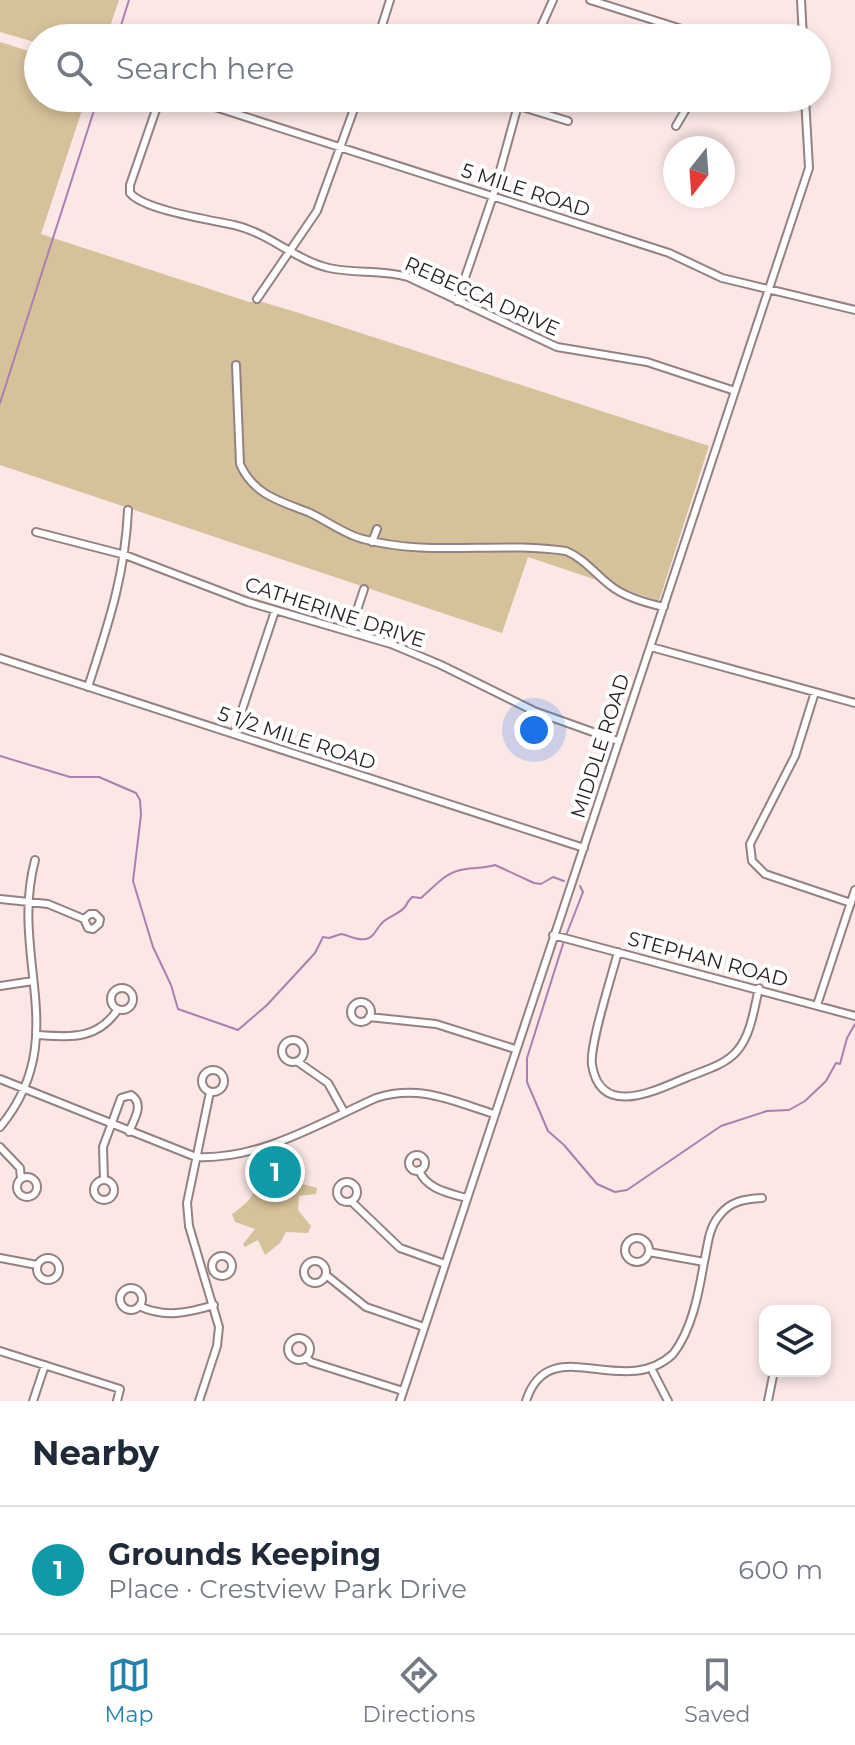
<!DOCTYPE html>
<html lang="en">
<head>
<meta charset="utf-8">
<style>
  body { margin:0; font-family:Montserrat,sans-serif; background:#f2f2f3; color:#1f2937 }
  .controls { position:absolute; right:24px; bottom:24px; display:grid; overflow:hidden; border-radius:16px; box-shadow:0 4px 12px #0003 }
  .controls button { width:72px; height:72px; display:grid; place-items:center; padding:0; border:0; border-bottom:2px solid #e0e1e3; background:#fff; color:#1f2937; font:40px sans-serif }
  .compass { position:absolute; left:663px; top:136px; width:72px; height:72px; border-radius:50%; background:#fff; box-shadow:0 4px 12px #0003; rotate:197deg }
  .you { position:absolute; left:534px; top:730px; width:28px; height:28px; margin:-20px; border:6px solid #fff; border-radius:50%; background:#1a73e8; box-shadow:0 0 0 12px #1a73e833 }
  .badge { display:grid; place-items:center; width:52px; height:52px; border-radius:50%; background:#1f83ad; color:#fff; font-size:26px; font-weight:700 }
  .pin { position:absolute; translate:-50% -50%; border:4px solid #fff; box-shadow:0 2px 8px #0006 }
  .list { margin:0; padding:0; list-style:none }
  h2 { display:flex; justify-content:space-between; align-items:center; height:104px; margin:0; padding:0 32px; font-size:34px }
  h2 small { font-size:26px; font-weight:400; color:#747a83 }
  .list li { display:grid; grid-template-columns:52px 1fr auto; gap:24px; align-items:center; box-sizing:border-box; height:128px; padding:0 32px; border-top:2px solid #e0e1e3 }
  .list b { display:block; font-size:30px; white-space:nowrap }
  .list p { margin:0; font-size:26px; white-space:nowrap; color:#747a83 }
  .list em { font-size:26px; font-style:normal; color:#747a83 }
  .icon { flex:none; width:44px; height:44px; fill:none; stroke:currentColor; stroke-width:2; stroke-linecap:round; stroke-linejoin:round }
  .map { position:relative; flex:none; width:855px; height:1401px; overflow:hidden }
  .search { position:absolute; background:#fff; box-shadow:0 4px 12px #0003; left:24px; right:24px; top:24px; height:88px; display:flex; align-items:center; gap:20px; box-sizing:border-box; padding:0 28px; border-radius:44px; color:#747a83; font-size:30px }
  .sheet { height:232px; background:#fff }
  nav { display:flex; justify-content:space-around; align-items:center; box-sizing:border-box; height:112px; border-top:2px solid #e0e1e3; background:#fff; font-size:22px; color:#747a83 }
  nav a { display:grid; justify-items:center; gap:4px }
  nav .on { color:#1f83ad }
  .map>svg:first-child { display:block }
  .green { fill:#d5c19a }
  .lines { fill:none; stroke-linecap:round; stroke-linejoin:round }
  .stream { stroke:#ab80b0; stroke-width:2 }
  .minor-casing { stroke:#938281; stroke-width:10 }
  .minor { stroke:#fff; stroke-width:6 }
  .labels { text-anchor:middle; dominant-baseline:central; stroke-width:8; stroke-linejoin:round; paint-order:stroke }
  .street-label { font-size:20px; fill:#292221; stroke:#fff }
</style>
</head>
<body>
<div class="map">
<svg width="855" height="1401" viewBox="0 0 855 1401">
  <rect width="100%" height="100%" fill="#fae7e6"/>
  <path class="green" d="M0,0H119L106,38H38V43L0,32Z
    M0,42L38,54V98H86L41,234L249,302H262L296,312L709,446L659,601L528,557L502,633L0,465Z
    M272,1153L280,1178L317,1188L316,1194L299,1196L298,1210L311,1226L308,1233L286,1232L280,1243L265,1255L258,1240L245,1247L243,1244L255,1229L235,1222L232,1214C259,1195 256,1191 252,1160Z"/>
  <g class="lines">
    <path class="stream" d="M117,38L129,0
      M0,403L98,98
      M0,756L70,777H99L136,793L140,800L141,815L133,881L153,947L171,985L178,1009L238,1030L267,1005L315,953L323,937L329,938L341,934C349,935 356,941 366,939C375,937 376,928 383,922C390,916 399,914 405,907C407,903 409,900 412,897L421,898C432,889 443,875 457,871C469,867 482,869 495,865L534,883L541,884L553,877L564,881
      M567,933L583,892L580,886
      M563,944L527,1058V1082L548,1131L564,1145L597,1184L615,1192L627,1190L721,1126L767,1111L789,1110L805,1101L826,1081L836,1063L840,1064L847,1038L855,1024"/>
    <g class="minor-casing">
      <path id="minor" d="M590,0L710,38
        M801,0L803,38
        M302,29L309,38
        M378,38L390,0
        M536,38L553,0
        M187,98L669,253L722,278L855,310
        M519,106L568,121
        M676,126L686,109L685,98
        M130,193C144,210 211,220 234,225C269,233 295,260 329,268C355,274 382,269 408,277L557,347L647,362L735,391
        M130,193V185L160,98
        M257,299L317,211L358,98
        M457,301L493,196L520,98
        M236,365L240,464C253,494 279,501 308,512C326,520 345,535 363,539C429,557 499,541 566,551C585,559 595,574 611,586C625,597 646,603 664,607
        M36,532L125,555L248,602L391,644L441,665L534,711L618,741
        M372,542L377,529
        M350,631L364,589
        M651,647L855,703
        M0,658L584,848
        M88,687C108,625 125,576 128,510
        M815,692L795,756L750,844L752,861L765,874L851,903
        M234,734L275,611
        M0,899L48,904L84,919L88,928L93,929L99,924L100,919L95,914H90L84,919
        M553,935L855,1016
        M618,952C612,975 589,1046 592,1065C601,1120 658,1089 688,1077C705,1070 725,1065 737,1051C751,1035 754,1009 759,988
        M0,986L33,981
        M111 999a11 11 0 1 1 22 0a11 11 0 1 1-22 0Z
        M351 1012a10 10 0 1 1 20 0a10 10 0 1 1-20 0Z
        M817,1005L855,890
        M369,1017L436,1024L515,1049
        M38,1035C71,1037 98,1040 118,1009
        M282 1051a11 11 0 1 1 22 0a11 11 0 1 1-22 0Z
        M298,1062L328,1083L344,1112
        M202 1081a11 11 0 1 1 22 0a11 11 0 1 1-22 0Z
        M0,1079L196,1157C260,1160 318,1124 376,1098C420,1084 452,1101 494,1114
        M0,1127C73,1039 9,958 35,860
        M0,1147L20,1168L21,1179
        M409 1163a8 8 0 1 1 16 0a8 8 0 1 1-16 0Z
        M419,1170C426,1189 449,1193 466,1198
        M17 1187a10 10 0 1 1 20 0a10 10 0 1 1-20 0Z
        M94 1190a10 10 0 1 1 20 0a10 10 0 1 1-20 0Z
        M104,1180L103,1147L121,1098L131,1095C145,1104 134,1119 129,1132
        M337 1192a10 10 0 1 1 20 0a10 10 0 1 1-20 0Z
        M352,1202L400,1248L445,1264
        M625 1250a12 12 0 1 1 24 0a12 12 0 1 1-24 0Z
        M649,1252L704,1262
        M212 1266a10 10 0 1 1 20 0a10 10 0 1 1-20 0Z
        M0,1258L37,1265
        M37 1269a11 11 0 1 1 22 0a11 11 0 1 1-22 0Z
        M304 1272a11 11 0 1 1 22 0a11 11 0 1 1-22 0Z
        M326,1275L366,1307L424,1327
        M120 1299a11 11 0 1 1 22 0a11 11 0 1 1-22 0Z
        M139,1306C164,1318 188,1313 214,1305
        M288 1349a11 11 0 1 1 22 0a11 11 0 1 1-22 0Z
        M0,1351L120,1389L117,1401
        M306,1357L311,1362L403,1391
        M653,1372L668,1401
        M33,1401L45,1365
        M199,1401L217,1346L219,1327L189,1226L187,1203L210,1092
        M400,1401L809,168L805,98
        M526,1401C549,1329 623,1401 673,1354C692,1330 699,1292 704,1262C708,1246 708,1229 719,1216C730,1201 745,1199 762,1198
        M768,1401L774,1371"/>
    </g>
    <use href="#minor" class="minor"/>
  </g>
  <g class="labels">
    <g class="street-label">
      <text transform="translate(526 190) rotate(18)">5 MILE ROAD</text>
      <text transform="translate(482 296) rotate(24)">REBECCA DRIVE</text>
      <text transform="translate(335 612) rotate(18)">CATHERINE DRIVE</text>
      <text transform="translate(297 738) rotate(18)">5 1/2 MILE ROAD</text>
      <text transform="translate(600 746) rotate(-72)">MIDDLE ROAD</text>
      <text transform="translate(708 959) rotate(15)">STEPHAN ROAD</text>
    </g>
  </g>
</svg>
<div class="controls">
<button><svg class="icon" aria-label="layers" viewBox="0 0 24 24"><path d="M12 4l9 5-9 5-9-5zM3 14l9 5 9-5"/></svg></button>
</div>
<svg class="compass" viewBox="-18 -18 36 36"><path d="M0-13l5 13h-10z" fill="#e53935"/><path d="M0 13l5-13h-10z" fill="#747a83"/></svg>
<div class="you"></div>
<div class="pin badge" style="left:275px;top:1172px;background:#0f9aa8">1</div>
<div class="search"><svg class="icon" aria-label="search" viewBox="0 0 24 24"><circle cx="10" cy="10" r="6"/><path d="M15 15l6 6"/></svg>Search here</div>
</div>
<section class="sheet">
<h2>Nearby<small></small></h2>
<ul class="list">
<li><span class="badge" style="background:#0f9aa8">1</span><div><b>Grounds Keeping</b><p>Place · Crestview Park Drive</p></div><em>600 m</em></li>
</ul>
</section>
<nav>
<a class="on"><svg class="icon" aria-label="map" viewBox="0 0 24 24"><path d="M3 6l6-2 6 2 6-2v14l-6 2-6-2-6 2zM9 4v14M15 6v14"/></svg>Map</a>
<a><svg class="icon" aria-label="directions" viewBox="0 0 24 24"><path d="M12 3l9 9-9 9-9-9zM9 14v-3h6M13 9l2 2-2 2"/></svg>Directions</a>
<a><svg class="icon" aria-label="saved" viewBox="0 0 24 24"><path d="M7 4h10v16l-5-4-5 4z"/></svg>Saved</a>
</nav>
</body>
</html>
